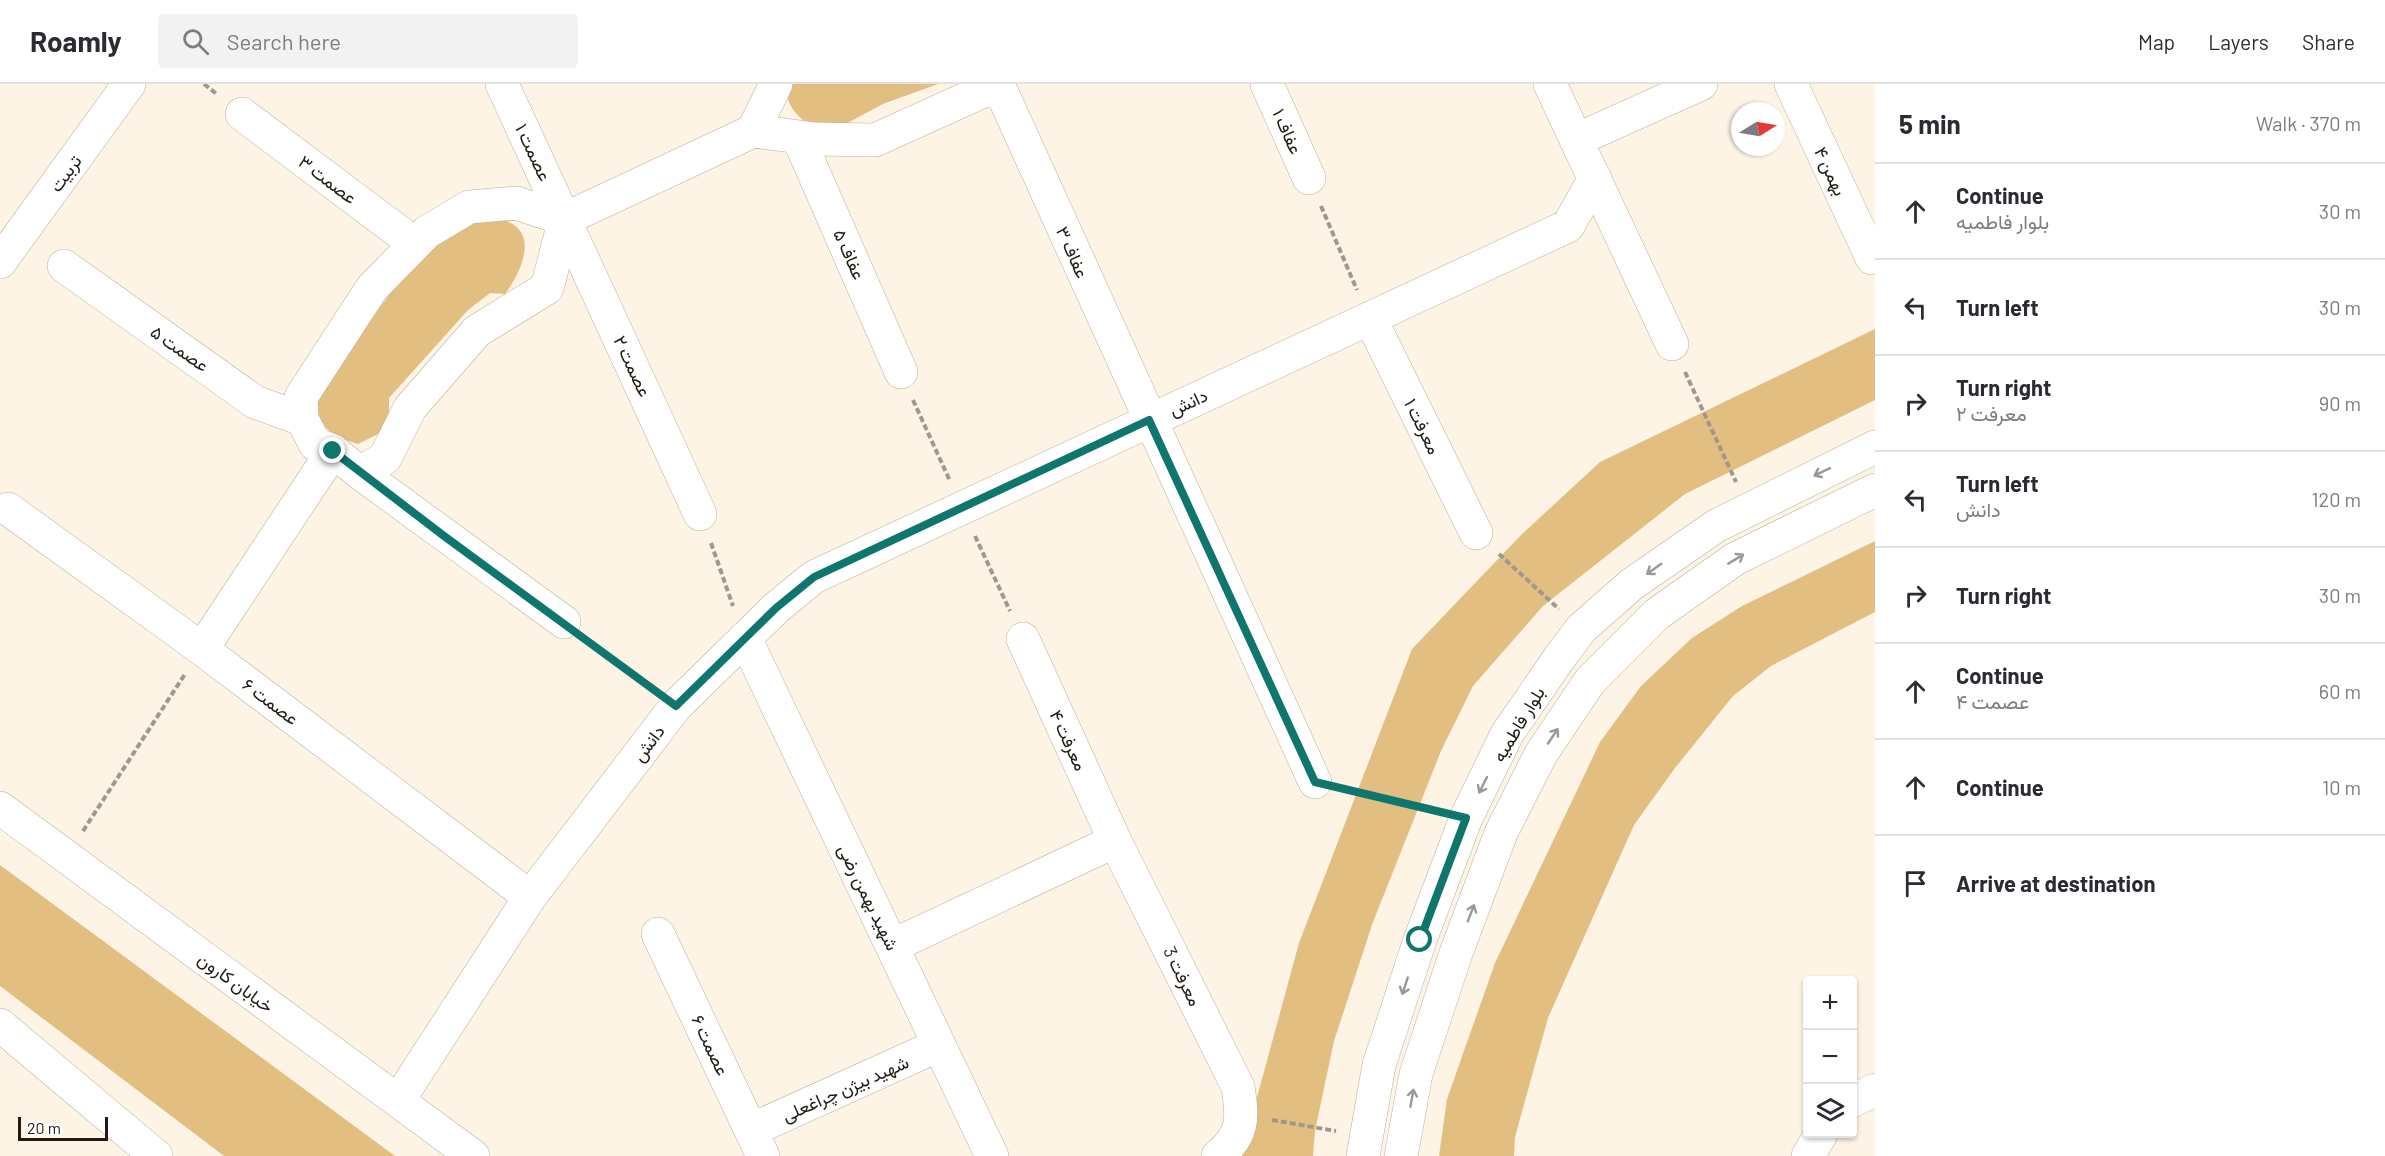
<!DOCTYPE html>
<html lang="en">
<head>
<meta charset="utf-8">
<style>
  body { margin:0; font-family:Barlow,Vazirmatn,sans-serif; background:#f2f2f3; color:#2b2b33 }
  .controls { position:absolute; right:18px; bottom:18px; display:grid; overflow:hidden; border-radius:6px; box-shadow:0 2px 4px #0004 }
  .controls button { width:54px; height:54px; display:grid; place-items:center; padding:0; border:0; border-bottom:2px solid #e1e1e2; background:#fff; color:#2b2b33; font:30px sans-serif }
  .compass { position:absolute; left:1731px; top:18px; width:54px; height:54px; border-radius:50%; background:#fff; box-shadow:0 2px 4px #0004; rotate:79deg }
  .scale { position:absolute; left:18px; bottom:15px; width:90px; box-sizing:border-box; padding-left:6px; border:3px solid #201b13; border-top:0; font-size:16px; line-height:21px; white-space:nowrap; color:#201b13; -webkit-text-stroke:4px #fff; paint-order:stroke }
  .stop { position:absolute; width:18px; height:18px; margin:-14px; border:4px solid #0f766e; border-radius:50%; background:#fff }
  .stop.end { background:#0f766e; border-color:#fff; box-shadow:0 2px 6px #0008 }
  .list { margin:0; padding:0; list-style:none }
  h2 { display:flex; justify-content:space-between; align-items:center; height:78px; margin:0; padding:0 24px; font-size:26px }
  h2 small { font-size:20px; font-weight:400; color:#7c7c81 }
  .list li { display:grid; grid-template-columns:39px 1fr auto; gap:18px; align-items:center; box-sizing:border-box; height:96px; padding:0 24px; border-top:2px solid #e1e1e2 }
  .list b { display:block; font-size:22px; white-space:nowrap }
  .list p { margin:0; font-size:20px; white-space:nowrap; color:#7c7c81 }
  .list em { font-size:20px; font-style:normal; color:#7c7c81 }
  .icon { flex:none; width:33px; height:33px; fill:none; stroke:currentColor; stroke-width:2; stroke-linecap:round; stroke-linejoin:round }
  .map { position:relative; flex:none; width:1875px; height:1072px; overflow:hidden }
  header { display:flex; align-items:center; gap:36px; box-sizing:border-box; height:84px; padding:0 30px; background:#fff; border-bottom:2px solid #e1e1e2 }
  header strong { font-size:28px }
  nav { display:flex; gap:33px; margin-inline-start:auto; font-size:21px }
  .search { width:420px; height:54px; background:#f2f2f3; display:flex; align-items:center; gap:15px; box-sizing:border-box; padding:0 21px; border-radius:6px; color:#7c7c81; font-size:22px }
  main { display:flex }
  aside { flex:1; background:#fff }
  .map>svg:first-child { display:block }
  .grass { fill:#e3be81 }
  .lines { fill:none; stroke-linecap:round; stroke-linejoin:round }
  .minor-casing { stroke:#bcae98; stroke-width:34 }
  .major-casing { stroke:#bcae98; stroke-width:34 }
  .path { stroke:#9f988c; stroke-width:4; stroke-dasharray:6 3; stroke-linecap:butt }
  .minor { stroke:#fff; stroke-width:33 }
  .major { stroke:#fff; stroke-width:33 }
  .oneway { stroke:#9b9895 }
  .route { stroke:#0f766e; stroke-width:8 }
  .labels { text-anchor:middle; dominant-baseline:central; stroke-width:4.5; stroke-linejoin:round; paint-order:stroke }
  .street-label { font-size:18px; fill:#201b13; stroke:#fff }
</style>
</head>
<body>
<header>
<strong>Roamly</strong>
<div class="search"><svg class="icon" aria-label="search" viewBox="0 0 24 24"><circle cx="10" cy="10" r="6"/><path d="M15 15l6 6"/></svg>Search here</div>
<nav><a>Map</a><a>Layers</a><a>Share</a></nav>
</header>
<main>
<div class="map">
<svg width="1875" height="1072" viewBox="0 0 1875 1072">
  <rect width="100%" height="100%" fill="#fdf4e6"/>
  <path class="grass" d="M786,0H938L883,20L840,43L818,47C800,35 785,23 786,0Z
    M497,134C541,143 524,184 505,210L490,209L468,226L389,314V331L380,349L358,360L334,352L315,332L316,311L402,193L443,155L474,136Z
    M1875,245V316L1685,410L1543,522L1473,602L1441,667L1373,838L1334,957L1315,1047L1313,1072H1241L1299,859L1412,565L1521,451L1600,378Z
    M1875,457V528L1771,582L1733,612L1675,684L1634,741L1548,934L1515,1053L1514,1072H1439L1447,1015L1495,879L1600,658L1641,602L1692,554L1742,522Z
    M0,781L395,1072H224L0,902Z"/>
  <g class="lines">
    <g class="minor-casing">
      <path id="minor" d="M502,0L700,430
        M776,0L753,47L815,55L875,56L999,0
        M998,0L1315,698
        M1267,0L1309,94
        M1550,0L1672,260
        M1791,0L1872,174
        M242,30L415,160
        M798,53L901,288
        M1576,56L1701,0
        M565,135L547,204L477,247L410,324L385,374L360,389L333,367L315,360L302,335L301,313L372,204L427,148L469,123L516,119L565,135L753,47
        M0,178L129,0
        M64,182L255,318L302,335
        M1370,234L1476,449
        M360,389L564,538
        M8,425L202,565L530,813
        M745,554L992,1072
        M1023,555L1115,757L1238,1003C1243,1034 1244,1051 1218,1072
        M202,565L333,367
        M0,724L473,1072
        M658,850L763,1072
        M892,862L1115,757
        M0,941L156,1072
        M398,1017L530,813L676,622L776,524L814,493L1568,142L1595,94
        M1852,1017L1875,1006
        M751,1046L939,961
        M1808,1072L1821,1050"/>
    </g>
    <g class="major-casing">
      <path id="major" d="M1363,1072L1379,981L1420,856L1466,734L1507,650L1560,573L1581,545L1632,500L1716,442L1875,363
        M1401,1072L1416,990L1456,869L1501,749L1541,670L1590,597L1657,530L1735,475L1875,406"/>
    </g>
    <path class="path" d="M204,0L218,11
      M1321,122L1357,206
      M1685,288L1736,398
      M913,316L950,397
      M975,452L1010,527
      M711,459L733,522
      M1499,470L1559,525
      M588,556L652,604
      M1345,705L1437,727
      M83,747L185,590
      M1272,1036L1336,1047"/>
    <use href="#minor" class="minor"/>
    <use href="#major" class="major"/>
  </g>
  <defs><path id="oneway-shaft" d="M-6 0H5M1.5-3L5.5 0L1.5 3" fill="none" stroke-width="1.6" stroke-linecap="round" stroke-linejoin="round" transform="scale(1.5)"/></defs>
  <g class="oneway">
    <use href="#oneway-shaft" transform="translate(1822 388) rotate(155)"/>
    <use href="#oneway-shaft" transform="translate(1736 475) rotate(-31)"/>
    <use href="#oneway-shaft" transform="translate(1654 485) rotate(145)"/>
    <use href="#oneway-shaft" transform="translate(1553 652) rotate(-56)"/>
    <use href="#oneway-shaft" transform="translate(1483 701) rotate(116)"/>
    <use href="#oneway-shaft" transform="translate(1471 829) rotate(-69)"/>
    <use href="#oneway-shaft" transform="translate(1405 902) rotate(108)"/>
    <use href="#oneway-shaft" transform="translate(1412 1014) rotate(-80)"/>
  </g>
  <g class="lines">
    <path class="route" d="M333,367L444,452L676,622L776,524L814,493L1149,336L1315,698L1466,734L1420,856"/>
  </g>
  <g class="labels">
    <g class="street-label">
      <text transform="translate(1288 47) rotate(66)">عفاف ۱</text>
      <text transform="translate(534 68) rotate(65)">عصمت ۱</text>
      <text transform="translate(1831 87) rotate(65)">بهمن ۴</text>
      <text transform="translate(65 89) rotate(-54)">تربیت</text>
      <text transform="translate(328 95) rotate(37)">عصمت ۳</text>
      <text transform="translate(1073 168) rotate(66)">عفاف ۳</text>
      <text transform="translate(850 170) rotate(66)">عفاف ۵</text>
      <text transform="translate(180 264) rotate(35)">عصمت ۵</text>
      <text transform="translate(633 282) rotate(65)">عصمت ۲</text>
      <text transform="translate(1188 318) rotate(-25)">دانش</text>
      <text transform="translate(1423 342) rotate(64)">معرفت ۱</text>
      <text transform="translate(271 617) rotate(37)">عصمت ۶</text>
      <text transform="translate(1518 640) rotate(-59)">بلوار فاطمیه</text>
      <text transform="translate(1069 656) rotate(65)">معرفت ۴</text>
      <text transform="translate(648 659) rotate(-53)">دانش</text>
      <text transform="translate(869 813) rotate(64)">شهید بهمن رضی</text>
      <text transform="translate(1183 892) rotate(64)">معرفت 3</text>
      <text transform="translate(236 898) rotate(36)">خیابان کارون</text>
      <text transform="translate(711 961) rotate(65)">عصمت ۶</text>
      <text transform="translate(845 1004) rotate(-24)">شهید بیژن چراغعلی</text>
    </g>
  </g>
</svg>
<div class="controls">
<button>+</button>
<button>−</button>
<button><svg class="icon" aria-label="layers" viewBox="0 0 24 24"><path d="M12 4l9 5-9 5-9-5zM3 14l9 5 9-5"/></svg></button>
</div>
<svg class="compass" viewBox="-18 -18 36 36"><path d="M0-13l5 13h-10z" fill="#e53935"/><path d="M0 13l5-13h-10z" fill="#7c7c81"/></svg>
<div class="scale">20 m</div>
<div class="stop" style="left:1420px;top:856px"></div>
<div class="stop end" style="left:333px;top:367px"></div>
</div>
<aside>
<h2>5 min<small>Walk · 370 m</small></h2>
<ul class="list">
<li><svg class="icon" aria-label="ahead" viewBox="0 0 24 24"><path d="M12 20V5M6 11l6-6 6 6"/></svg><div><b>Continue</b><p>بلوار فاطمیه</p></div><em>30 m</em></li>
<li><svg class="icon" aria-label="left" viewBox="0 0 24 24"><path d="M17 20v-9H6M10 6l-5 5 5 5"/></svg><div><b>Turn left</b></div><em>30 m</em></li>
<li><svg class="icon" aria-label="right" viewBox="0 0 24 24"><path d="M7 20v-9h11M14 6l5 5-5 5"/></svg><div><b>Turn right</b><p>معرفت ۲</p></div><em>90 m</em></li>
<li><svg class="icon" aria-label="left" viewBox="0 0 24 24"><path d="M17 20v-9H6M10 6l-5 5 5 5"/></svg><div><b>Turn left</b><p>دانش</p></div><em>120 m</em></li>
<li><svg class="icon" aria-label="right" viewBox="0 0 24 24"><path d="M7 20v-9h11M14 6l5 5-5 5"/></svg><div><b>Turn right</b></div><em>30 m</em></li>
<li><svg class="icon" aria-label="ahead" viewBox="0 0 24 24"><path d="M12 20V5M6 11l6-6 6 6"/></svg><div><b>Continue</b><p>عصمت ۴</p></div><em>60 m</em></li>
<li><svg class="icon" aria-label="ahead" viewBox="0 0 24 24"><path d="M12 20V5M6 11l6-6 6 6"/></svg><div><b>Continue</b></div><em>10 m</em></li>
<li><svg class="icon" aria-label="arrive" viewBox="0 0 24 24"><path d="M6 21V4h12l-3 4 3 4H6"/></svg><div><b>Arrive at destination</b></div></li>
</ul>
</aside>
</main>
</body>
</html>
